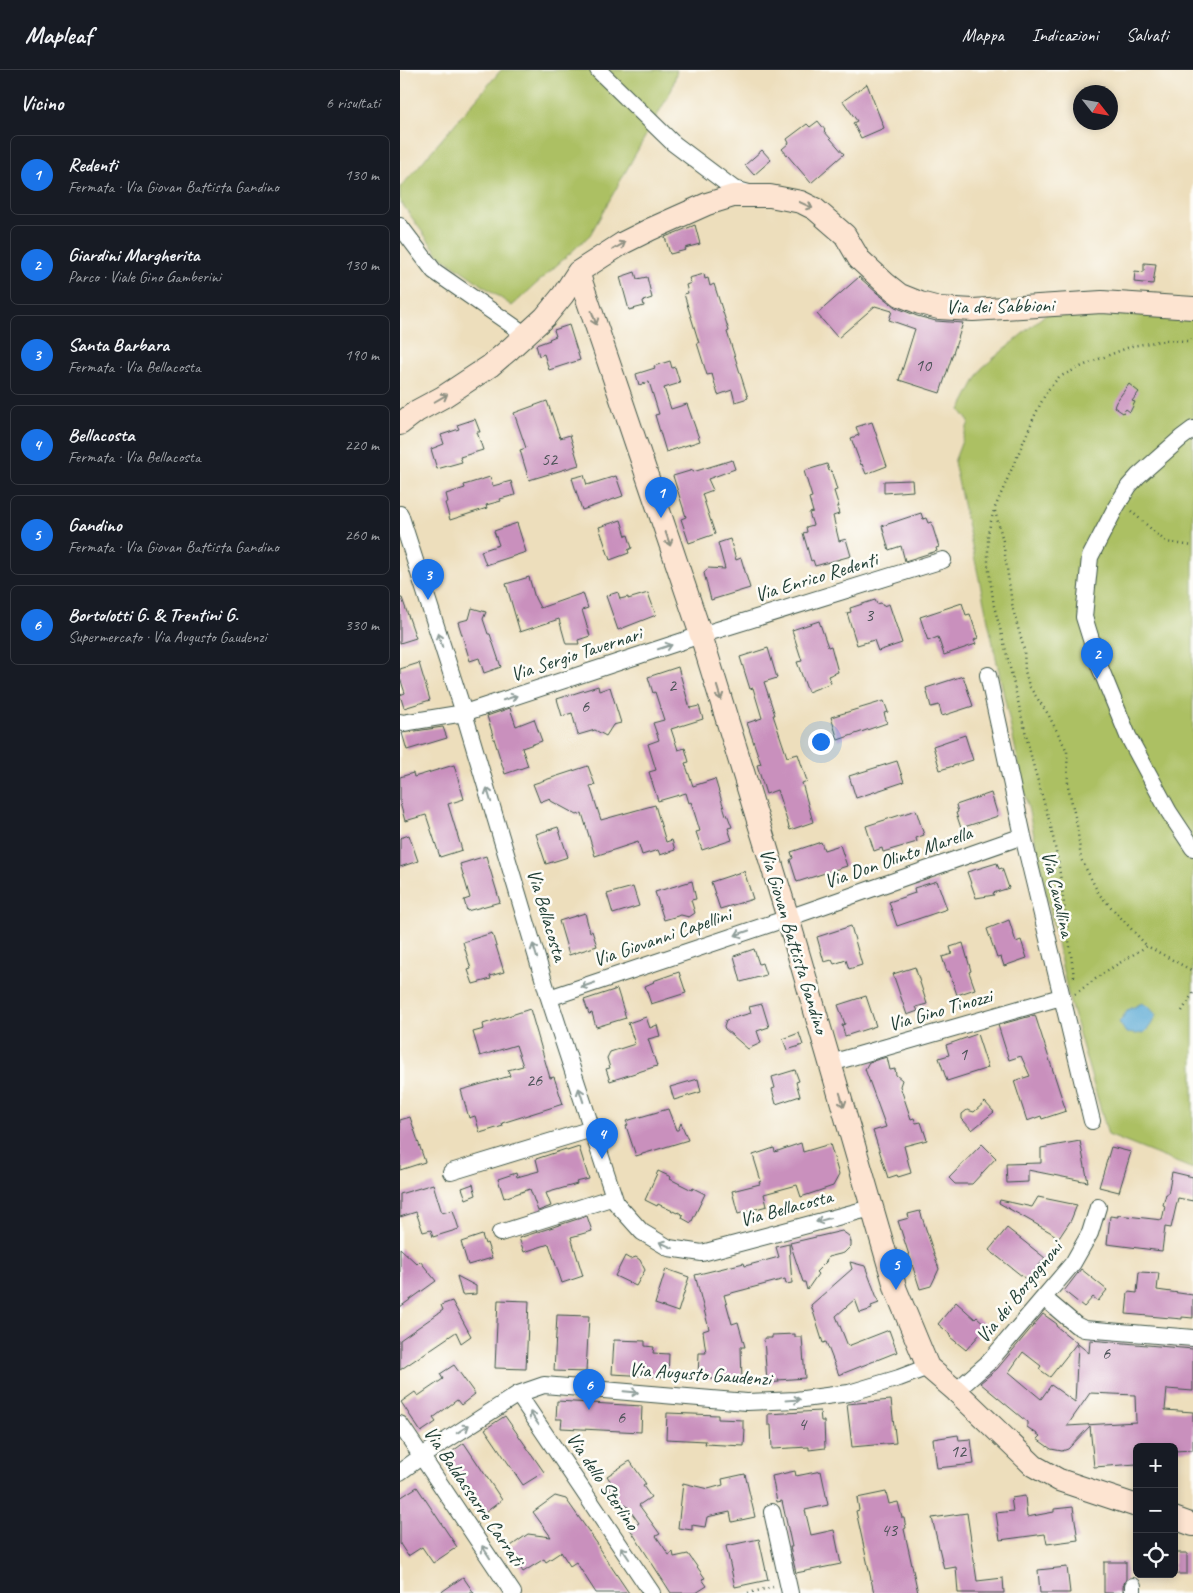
<!DOCTYPE html>
<html lang="it">
<head>
<meta charset="utf-8">
<style>
  body { margin:0; font-family:Caveat,sans-serif; background:#20242c; color:#f1f3f6 }
  .controls { position:absolute; right:15px; bottom:15px; display:grid; overflow:hidden; border-radius:8px; box-shadow:0 2px 8px #0003 }
  .controls button { width:45px; height:45px; display:grid; place-items:center; padding:0; border:0; border-bottom:1px solid #363941; background:#171b24; color:#f1f3f6; font:25px sans-serif }
  .compass { position:absolute; left:673px; top:15px; width:45px; height:45px; border-radius:50%; background:#171b24; box-shadow:0 2px 8px #0003; rotate:121deg }
  .you { position:absolute; left:420px; top:671px; width:18px; height:18px; margin:-12px; border:4px solid #fff; border-radius:50%; background:#1a73e8; box-shadow:0 0 0 8px #1a73e833 }
  .badge { display:grid; place-items:center; width:32px; height:32px; border-radius:50%; background:#1a73e8; color:#fff; font-size:16px; font-weight:700 }
  .pin { position:absolute; translate:-50% -41px; filter:drop-shadow(0 1px 2px #0008) }
  .pin::after { content:''; position:absolute; top:26px; width:18px; height:15px; background:inherit; clip-path:polygon(0 0,100% 0,50% 100%) }
  .list { margin:0; padding:0; list-style:none }
  h2 { display:flex; justify-content:space-between; align-items:center; height:65px; margin:0; padding:0 20px; font-size:21px }
  h2 small { font-size:16px; font-weight:400; color:#9ea1a6 }
  .list li { display:grid; grid-template-columns:32px 1fr auto; gap:15px; align-items:center; box-sizing:border-box; height:80px; margin:0 10px 10px; padding:0 10px; border:1px solid #363941; border-radius:8px }
  .list b { display:block; font-size:19px; white-space:nowrap }
  .list p { margin:0; font-size:16px; white-space:nowrap; color:#9ea1a6 }
  .list em { font-size:16px; font-style:normal; color:#9ea1a6 }
  .icon { flex:none; width:28px; height:28px; fill:none; stroke:currentColor; stroke-width:2; stroke-linecap:round; stroke-linejoin:round }
  .map { position:relative; flex:none; width:793px; height:1523px; overflow:hidden }
  header { display:flex; align-items:center; gap:30px; box-sizing:border-box; height:70px; padding:0 25px; background:#171b24; border-bottom:1px solid #363941 }
  header strong { font-size:24px }
  nav { display:flex; gap:28px; margin-inline-start:auto; font-size:18px }
  main { display:flex }
  aside { flex:1; background:#171b24 }
  .map>svg:first-child { display:block }
  .green { fill:#acc064; stroke:#667e4c }
  .water { fill:#5caad5; stroke:#3e7484 }
  .building { fill:#c990bd; fill-rule:evenodd }
  .lines { fill:none; stroke-linecap:round; stroke-linejoin:round }
  .street-casing { stroke:#3e5548; stroke-width:18 }
  .secondary-casing { stroke:#3e5548; stroke-width:24 }
  .path { stroke:#3e5548; stroke-width:2.5; stroke-dasharray:1 4; stroke-linecap:butt }
  .street { stroke:#fff; stroke-width:16 }
  .secondary { stroke:#fde4d1; stroke-width:22 }
  .oneway { stroke:#8e9082 }
  .oneway2 { stroke:#8f9e9a }
  .labels { text-anchor:middle; dominant-baseline:central; stroke-width:5; stroke-linejoin:round; paint-order:stroke }
  .number-label { font-size:18px; fill:#4a5256 }
  .street-label { font-size:20px; fill:#1f3d34; stroke:#fdfcf7 }
</style>
</head>
<body>
<header>
<strong>Mapleaf</strong>
<nav><a>Mappa</a><a>Indicazioni</a><a>Salvati</a></nav>
</header>
<main>
<aside>
<h2>Vicino<small>6 risultati</small></h2>
<ul class="list">
<li><span class="badge">1</span><div><b>Redenti</b><p>Fermata · Via Giovan Battista Gandino</p></div><em>130 m</em></li>
<li><span class="badge">2</span><div><b>Giardini Margherita</b><p>Parco · Viale Gino Gamberini</p></div><em>130 m</em></li>
<li><span class="badge">3</span><div><b>Santa Barbara</b><p>Fermata · Via Bellacosta</p></div><em>190 m</em></li>
<li><span class="badge">4</span><div><b>Bellacosta</b><p>Fermata · Via Bellacosta</p></div><em>220 m</em></li>
<li><span class="badge">5</span><div><b>Gandino</b><p>Fermata · Via Giovan Battista Gandino</p></div><em>260 m</em></li>
<li><span class="badge">6</span><div><b>Bortolotti G. &amp; Trentini G.</b><p>Supermercato · Via Augusto Gaudenzi</p></div><em>330 m</em></li>
</ul>
</aside>
<div class="map">
<svg width="793" height="1523" viewBox="0 0 793 1523">
  <rect width="100%" height="100%" fill="#fdfcf7"/>
  <filter id="ink" filterUnits="userSpaceOnUse"><feTurbulence type="fractalNoise" baseFrequency=".02" numOctaves="2"/><feDisplacementMap in="SourceGraphic" scale="10" xChannelSelector="R" yChannelSelector="G"/><feConvolveMatrix kernelMatrix="1 2 1 2 8 2 1 2 1" color-interpolation-filters="sRGB"/></filter>
  <filter id="wash" filterUnits="userSpaceOnUse"><feTurbulence type="fractalNoise" baseFrequency=".0096" numOctaves="4" result="noise"/><feDisplacementMap in="SourceGraphic" scale="20" xChannelSelector="R" yChannelSelector="G"/><feGaussianBlur stdDeviation="1.12" result="paint"/><feColorMatrix in="noise" values="0 0 0 0 0 0 0 0 0 0 0 0 0 0 0 0 0 1.4 0 .05"/><feComposite in="paint" operator="in"/></filter>
  <g filter="url(#wash)">
    <rect width="100%" height="100%" fill="#eddebc"/>
    <path class="green" d="M101,0H277L272,19L190,165L112,236L38,184L0,131V118Z
      M711,241L793,245V1099L708,1065L669,929L554,392L569,352L560,340L582,298L647,243Z"/>
    <path class="water" d="M742,933L750,938L756,945C748,962 745,966 726,963L719,952L728,940Z"/>
    <g id="blocks">
      <path class="building" d="M467,14L484,58L461,68L453,53L457,51L443,31Z
        M418,51L425,60L424,61L444,84L411,113L382,79L389,73L387,69L407,54L410,57Z
        M362,80L371,90L354,105L345,95Z
        M295,155L300,174L285,178L286,180L270,184L265,167Z
        M744,193L756,194L753,214L734,212L735,201L744,202Z
        M235,202L237,209L247,207L252,228L243,231L244,236L229,240L220,207Z
        M304,204L305,209L308,208L310,216L314,214L329,261L327,262L348,328L335,332L332,320L318,325L312,304L307,305L297,273H299L284,224L288,223L286,215L291,213L289,208Z
        M459,207L477,223L495,237L517,246L536,251L563,253L540,323L499,310L515,259L489,250L492,241L475,236L438,268L417,244Z
        M169,255L180,290L149,300L144,284L139,286L136,275L150,270L149,269L156,266L154,260Z
        M270,291L272,298L275,297L280,313L264,318L271,339L287,334L300,371L266,382L255,345L259,344L249,312L239,315L236,304L255,298L254,296Z
        M729,314L739,322L732,331L735,332L730,342L726,339L723,343L714,337L716,332Z
        M147,331L160,368L170,365L179,395L129,410L120,380L126,378L114,343Z
        M75,349L80,362H77L83,380L60,387L62,392L37,399L31,379L44,374L41,365L59,359L57,355Z
        M472,352L487,396L466,404L462,394L461,395L451,368L459,365L456,357Z
        M332,390L335,399L308,409L313,420L302,424L315,464L289,473L281,449L286,447L273,406L293,400V402Z
        M427,394L429,401L431,400L437,420L434,421L439,437H437L439,444L433,446L439,471L446,469L451,486L415,496L413,490L411,491L403,463L407,462L406,457L413,455L409,443L413,442L409,428L412,427L404,401Z
        M184,405L187,415L216,406L223,426L182,440L172,408Z
        M90,407L93,416L111,411L115,425L100,429L101,431L86,435L87,438L50,450L45,433L48,432L46,424L65,418L64,415Z
        M512,410L513,421L484,423V411Z
        M521,443L523,449L526,448L528,453L531,452L539,477L536,478L537,481L505,491L501,476L489,480L482,456Z
        M221,450L226,466L228,465L232,478L228,480L229,483L210,490L199,457Z
        M117,453L126,482L86,495L81,481L99,475L94,461Z
        M330,469L336,490L341,488L350,518L311,530L304,503L308,498L325,499L318,473Z
        M129,507L135,528L140,538L183,523L188,538L182,540L190,566L178,570L179,574H166L159,549L120,562L106,514Z
        M218,522L220,529L228,527V529L248,523L256,545L218,560L206,526Z
        M0,528H2L16,568L0,573Z
        M475,530L477,534L481,533L483,536L489,534L502,573L478,581L474,570L457,575L447,543L451,542L450,538Z
        M562,533L566,545L570,544L578,568L574,570L576,574L544,585L538,567L528,571L520,547Z
        M72,538L86,542L83,549L88,564H90L101,597L84,603L79,588L70,591L58,552L69,549Z
        M419,551L428,577L431,576L438,602L428,606L431,613L408,622L397,592L402,591L392,560Z
        M368,578L377,608L364,612L375,645H373L387,687L398,684L407,711L402,713L413,752L390,760L377,720L366,724L357,695L361,694L347,653L362,648L353,618L350,619L340,587Z
        M19,593L30,630L4,638L0,625L5,623L0,608V599Z
        M278,597L290,638L299,636L303,649L271,659L278,680L285,678L289,692L285,693L293,716L315,709L326,745L327,744L332,757L328,758L332,770L302,780L296,762L300,761L291,732L289,733L286,723L258,731L249,702L256,700L248,674L259,670L253,653L264,650L255,622L253,623L248,607Z
        M563,606L573,636L542,646L539,635L531,637L526,618Z
        M198,616L199,621L210,617L221,653L213,655L206,666L195,660L178,665L172,643L162,646L157,629Z
        M484,631L488,642L484,643L487,653L438,670L431,647Z
        M110,638L116,656L134,649L142,671L122,678L128,696L105,704L87,646Z
        M43,657L47,668L7,680L2,663Z
        M565,665L573,690L540,700L533,676Z
        M497,691L504,712L456,728L449,706Z
        M54,695L64,729L48,734L62,780L40,787L26,745L5,751L0,733V707L13,703L14,707Z
        M188,696L195,715L190,716L201,750L255,735L266,772L272,770L275,780L260,785L258,780L242,785L238,772L195,786L182,743L177,745L151,731L150,728L140,732L133,714Z
        M591,723L598,746L561,758L556,743L558,742L556,735Z
        M516,740L524,765L516,768L517,772L483,782L482,778L474,781L466,756Z
        M158,757L168,787L146,794L136,764Z
        M9,765L18,791L0,797V768Z
        M421,772L424,780L440,775L447,796L397,812L390,790L393,788L391,782Z
        M86,786L100,832L67,841L64,830L70,828L60,794Z
        M597,793L599,799L602,798L609,818L593,823L594,825L576,828L567,802Z
        M344,801L353,829L320,839L311,812Z
        M292,811L296,829L291,830L295,843L289,847L281,845L264,850L255,822Z
        M537,811L547,839L497,856L489,832L515,823L514,818Z
        M233,817L239,836L213,844L207,824Z
        M185,843L190,862L192,861L197,876L169,885L159,851Z
        M609,850L616,872L621,870L627,888L604,896L601,887L597,888L587,859Z
        M451,856L462,895L449,899L446,890L434,894L432,890L424,892L417,867Z
        M92,863L104,902L90,906L91,909L73,914L68,900L71,899L63,872Z
        M563,873L571,901L569,902L575,919L557,925L549,901L547,902L542,887L552,884L550,877Z
        M354,879L359,894L362,893L366,905L341,912L334,886Z
        M515,897L527,934L516,937L518,941L507,945L493,904Z
        M279,902L286,923L251,934L245,916L254,912L253,911Z
        M217,919L226,948L196,957L192,943L189,944L184,930Z
        M466,926L476,956L445,966L442,955L445,954L438,935Z
        M362,934L369,957L357,961L361,973L348,979L325,959L324,956L326,950L351,943L349,937Z
        M130,939L150,1008L154,1007L163,1034L102,1053L103,1056L80,1063L75,1046L69,1048L61,1020L110,1006L108,1000L123,996L116,975L80,986L73,962L84,959L83,954Z
        M635,945L666,1041L642,1049L641,1046L627,1051L614,1011L630,1006L621,986L609,990L598,955Z
        M246,947L250,958L257,955L260,966L248,969L257,996L210,1011L206,999L210,998L207,988L210,982L235,974L228,953Z
        M399,963L403,975L387,980L383,969Z
        M577,964L588,998L547,1011L539,988L549,985L546,975Z
        M487,987L490,1000L495,999L496,1005L502,1010L500,1016L511,1049L514,1048L516,1053L521,1052L527,1070L504,1076L511,1103L498,1107L497,1105L488,1108L473,1061L486,1057L465,999L469,992Z
        M395,1000L399,1011L396,1012L400,1026L376,1034L372,1019L375,1018L372,1007Z
        M298,1009L301,1022L274,1030L270,1017Z
        M585,1032L594,1042L572,1060L562,1049V1044L567,1040L574,1042Z
        M268,1039L276,1060H278L281,1053L288,1070L236,1086L226,1056L228,1055L226,1051Z
        M10,1047L25,1092L0,1100V1050Z
        M680,1071L688,1112L628,1100V1112L607,1113L606,1094L641,1093V1078Z
        M401,1073L403,1082L430,1074L439,1105L433,1116L401,1127L397,1115L364,1124L367,1136L338,1144L332,1121L360,1114L359,1112L361,1111L353,1085L374,1078L375,1082Z
        M582,1074L596,1088L572,1114H555L549,1108Z
        M179,1077L189,1109L176,1112L177,1114L146,1123L151,1136L138,1141L130,1119L104,1128L98,1109L116,1103L117,1107L139,1101L136,1089L166,1079L167,1081Z
        M711,1077L731,1082L719,1122L699,1117Z
        M258,1101L271,1107L270,1109L292,1120L293,1118L305,1124L291,1153L282,1148L283,1145L278,1142L277,1143L258,1134L257,1136L245,1130Z
        M772,1102L793,1107V1131L778,1128L771,1158L765,1157L762,1181L707,1174L710,1146L718,1147V1145L762,1150L765,1136L763,1135L766,1124H768Z
        M33,1114L42,1143L53,1140L59,1159L33,1167L31,1160L23,1162L16,1142L0,1147V1124Z
        M73,1114L76,1125L66,1129L62,1118Z
        M638,1127L677,1135L671,1150L659,1168L650,1162L599,1133L600,1130L632,1137Z
        M520,1141L539,1199L531,1216L520,1219L498,1151L509,1148L508,1144Z
        M187,1146L192,1161L171,1167L183,1206L162,1213L149,1174L124,1182L119,1168Z
        M607,1158L645,1188L627,1210L589,1180Z
        M442,1161L449,1166L451,1172V1176L444,1183L428,1187L426,1192L416,1202L418,1204L407,1220L405,1212H403L390,1173Z
        M82,1165L85,1174L87,1173L92,1188L68,1195L61,1172Z
        M389,1174L392,1213L386,1214L385,1209L324,1225L332,1254L338,1252L345,1277H341L342,1311L298,1308L299,1283H306L303,1261L309,1259L295,1205L344,1193L345,1196L379,1187L376,1177Z
        M0,1178L17,1194L20,1191L36,1211L0,1237Z
        M225,1186L230,1189L236,1187L240,1190L245,1200L236,1216L215,1206Z
        M450,1192L465,1196L479,1233L471,1236L472,1239L460,1243L455,1229L436,1246L448,1276L489,1260L497,1282L439,1305L426,1272L423,1273L411,1235L452,1199Z
        M266,1199L289,1207L278,1242L255,1234Z
        M681,1199L707,1220L698,1231L693,1227L684,1237L664,1221Z
        M739,1202L759,1203L757,1220L793,1225V1248L782,1247V1249L726,1244L728,1222L737,1223Z
        M57,1206L76,1216V1224L62,1225Z
        M98,1230L129,1231L126,1299L95,1298Z
        M52,1231L71,1266L61,1273L56,1262L0,1300V1270L43,1240L41,1235Z
        M556,1232L575,1249L577,1247L587,1256L566,1280L550,1267L551,1265L538,1254Z
        M643,1244L657,1254L656,1256L677,1273L650,1307L639,1299L641,1296L623,1282L609,1302L641,1329L651,1315L675,1332L678,1274L689,1283L690,1270L793,1279V1321L767,1319L765,1340L793,1342V1380L774,1381V1377H737V1394L694,1397L690,1356L668,1379L662,1381L651,1379L637,1369L640,1366L627,1357V1352L580,1313L597,1299ZM690,1323L735,1325L736,1352L667,1356Z
        M157,1245L189,1246L186,1302L154,1301Z
        M395,1264V1267H402L405,1308L378,1310L379,1312L367,1313L364,1268H372V1265Z
        M214,1270L245,1271V1276L254,1277L253,1283L269,1284L268,1307L212,1304Z
        M54,1295L75,1324L61,1335L57,1330L33,1348L36,1352L21,1362L1,1332L15,1322L18,1326L43,1309L40,1304Z
        M491,1330L496,1373L452,1377L447,1334Z
        M157,1331L242,1336L241,1362L161,1358L162,1349H156Z
        M420,1341L421,1351H424L425,1378L409,1380V1377L372,1379L371,1355H368V1344Z
        M267,1343L318,1345V1349L343,1350V1359H345L344,1376L305,1374L306,1371L266,1369Z
        M105,1346L144,1402L123,1415L85,1359Z
        M558,1365L559,1370L571,1369L574,1394L537,1398L533,1369Z
        M64,1373L102,1430L82,1445L43,1388Z
        M230,1391L246,1414L243,1416L251,1427L239,1435L260,1464L256,1466L269,1485L273,1482L274,1487L288,1484L305,1508L302,1509L307,1516L296,1523H271L230,1459L239,1453L226,1435L222,1438L207,1415L211,1412L207,1406Z
        M395,1401L396,1406L421,1401L428,1435L405,1440L411,1465L434,1460L441,1494L396,1503L390,1477H392L382,1431L377,1432L372,1406Z
        M345,1404L355,1447L332,1452L330,1442L307,1447L305,1457L292,1455V1460L278,1458L283,1413L308,1419L323,1415L322,1409Z
        M17,1417L57,1477L33,1493L22,1477L8,1486L0,1474V1428Z
        M486,1422L489,1434L498,1432L502,1448H504L506,1458L504,1459L518,1523H474L456,1441L459,1440L457,1428Z
        M155,1426L166,1429L199,1476L198,1477L229,1523H196L176,1492L170,1496L161,1482L146,1492L144,1489L123,1502L108,1478L128,1464L151,1467L133,1442Z
        M625,1426L627,1447L654,1442V1439L673,1437L678,1470L647,1474L645,1464L600,1470L596,1443L613,1441L611,1428Z
        M567,1443L577,1511L603,1508L604,1523H558L556,1497L544,1499L532,1448Z
        M359,1469L368,1510L335,1517L326,1476Z
        M774,1483H787V1504H774Z
        M704,1492H726V1509L723,1516V1523H704Z
        M667,1497L670,1523H640L638,1500Z
        M63,1507L74,1523H40Z"/>
    </g>
  </g>
  <g filter="url(#ink)">
    <use href="#blocks" fill-opacity="0" stroke="#3e5548" stroke-width="1"/>
    <g class="lines">
      <g class="street-casing">
        <path id="street" d="M198,0L273,73L334,119L349,123
          M0,156L34,201L126,265
          M793,359L781,368L738,406L729,416L716,437L690,487L684,547L699,595L728,666L769,742L793,778
          M0,444L64,643L149,928L216,1133L242,1162L269,1178L302,1183L471,1138
          M588,605L623,766L692,1051
          M0,652L3,653L64,643L301,565L543,490
          M149,928L388,848L623,766
          M431,993L661,927
          M51,1102L192,1059
          M100,1163L214,1127
          M644,1228L676,1255L684,1259L793,1268
          M556,1321L589,1292L673,1193L690,1163L698,1137
          M118,1324L252,1523
          M0,1354L113,1523
          M0,1402L22,1386L118,1324L144,1315L347,1332L396,1330L449,1323L499,1308L528,1297
          M372,1442L390,1523
          M733,1523V1516"/>
      </g>
      <g class="secondary-casing">
        <path id="secondary" d="M178,202L301,565L388,848L496,1220L528,1297L556,1321L634,1396L659,1410L737,1436
          M0,354L17,341L43,327L90,296L110,279L145,247L163,225L178,202L223,173L251,159L307,134L333,126H370L401,132L415,139L445,165L459,189L485,213L500,225L520,233L539,238L573,240L702,232L793,238
          M774,1448L793,1455"/>
      </g>
      <path class="path" d="M595,441L603,471L613,540L624,579L625,601L629,616L648,644L667,681L668,716L677,755L681,789L699,824L747,876
        M731,441L766,472L793,476
        M674,907L659,797L651,757L633,694L605,577L594,536L588,494V463L594,440L635,345L647,321L659,307L689,293L732,276L766,270L788,271L793,269
        M675,924L705,902L747,876L793,901
        M782,941L793,923
        M348,1523L373,1517"/>
      <use href="#street" class="street"/>
      <use href="#secondary" class="secondary"/>
    </g>
    <defs><path id="oneway-shaft" d="M-6 0H5M1.5-3L5.5 0L1.5 3" fill="none" stroke-width="1.6" stroke-linecap="round" stroke-linejoin="round" transform="scale(1.25)"/></defs>
    <g class="oneway">
      <use href="#oneway-shaft" transform="translate(406 135) rotate(25)"/>
      <use href="#oneway-shaft" transform="translate(219 176) rotate(-30)"/>
      <use href="#oneway-shaft" transform="translate(194 248) rotate(71)"/>
      <use href="#oneway-shaft" transform="translate(41 328) rotate(-30)"/>
      <use href="#oneway-shaft" transform="translate(268 469) rotate(71)"/>
      <use href="#oneway-shaft" transform="translate(319 623) rotate(73)"/>
      <use href="#oneway-shaft" transform="translate(442 1030) rotate(73)"/>
    </g>
    <g class="oneway2">
      <use href="#oneway-shaft" transform="translate(40 570) rotate(-108)"/>
      <use href="#oneway-shaft" transform="translate(265 577) rotate(-18)"/>
      <use href="#oneway-shaft" transform="translate(110 628) rotate(-18)"/>
      <use href="#oneway-shaft" transform="translate(89 725) rotate(-107)"/>
      <use href="#oneway-shaft" transform="translate(342 863) rotate(161)"/>
      <use href="#oneway-shaft" transform="translate(135 881) rotate(-107)"/>
      <use href="#oneway-shaft" transform="translate(188 915) rotate(161)"/>
      <use href="#oneway-shaft" transform="translate(181 1025) rotate(-108)"/>
      <use href="#oneway-shaft" transform="translate(423 1150) rotate(165)"/>
      <use href="#oneway-shaft" transform="translate(266 1175) rotate(-156)"/>
      <use href="#oneway-shaft" transform="translate(231 1322) rotate(5)"/>
      <use href="#oneway-shaft" transform="translate(393 1330) rotate(-4)"/>
      <use href="#oneway-shaft" transform="translate(134 1348) rotate(-124)"/>
      <use href="#oneway-shaft" transform="translate(63 1359) rotate(-33)"/>
      <use href="#oneway-shaft" transform="translate(86 1482) rotate(-123)"/>
      <use href="#oneway-shaft" transform="translate(225 1483) rotate(-124)"/>
    </g>
  </g>
  <g class="labels">
    <g class="number-label">
      <text x="523" y="295">10</text>
      <text x="149" y="389">52</text>
      <text x="469" y="545">3</text>
      <text x="272" y="615">2</text>
      <text x="185" y="636">6</text>
      <text x="563" y="984">1</text>
      <text x="134" y="1010">26</text>
      <text x="706" y="1283">6</text>
      <text x="221" y="1347">6</text>
      <text x="402" y="1354">4</text>
      <text x="558" y="1381">12</text>
      <text x="489" y="1460">43</text>
    </g>
    <g class="street-label">
      <text transform="translate(600 236) rotate(-1)">Via dei Sabbioni</text>
      <text transform="translate(416 507) rotate(-17)">Via Enrico Redenti</text>
      <text transform="translate(176 584) rotate(-18)">Via Sergio Tavernari</text>
      <text transform="translate(498 787) rotate(-19)">Via Don Olinto Marella</text>
      <text transform="translate(658 824) rotate(77)">Via Cavallina</text>
      <text transform="translate(147 845) rotate(73)">Via Bellacosta</text>
      <text transform="translate(262 867) rotate(-19)">Via Giovanni Capellini</text>
      <text transform="translate(394 871) rotate(73)">Via Giovan Battista Gandino</text>
      <text transform="translate(540 940) rotate(-16)">Via Gino Tinozzi</text>
      <text transform="translate(386 1138) rotate(-15)">Via Bellacosta</text>
      <text transform="translate(619 1222) rotate(-51)">Via dei Borgognoni</text>
      <text transform="translate(300 1304) rotate(4)">Via Augusto Gaudenzi</text>
      <text transform="translate(203 1411) rotate(56)">Via dello Sterlino</text>
      <text transform="translate(74 1426) rotate(56)">Via Baldassarre Carrati</text>
    </g>
  </g>
</svg>
<div class="controls">
<button>+</button>
<button>−</button>
<button><svg class="icon" aria-label="locate" viewBox="0 0 24 24"><circle cx="12" cy="12" r="6"/><path d="M12 2v4M12 18v4M2 12h4M18 12h4"/></svg></button>
</div>
<svg class="compass" viewBox="-18 -18 36 36"><path d="M0-13l5 13h-10z" fill="#e53935"/><path d="M0 13l5-13h-10z" fill="#9ea1a6"/></svg>
<div class="you"></div>
<div class="pin badge" style="left:261px;top:448px">1</div>
<div class="pin badge" style="left:697px;top:609px">2</div>
<div class="pin badge" style="left:28px;top:530px">3</div>
<div class="pin badge" style="left:202px;top:1089px">4</div>
<div class="pin badge" style="left:496px;top:1220px">5</div>
<div class="pin badge" style="left:189px;top:1340px">6</div>
</div>
</main>
</body>
</html>
